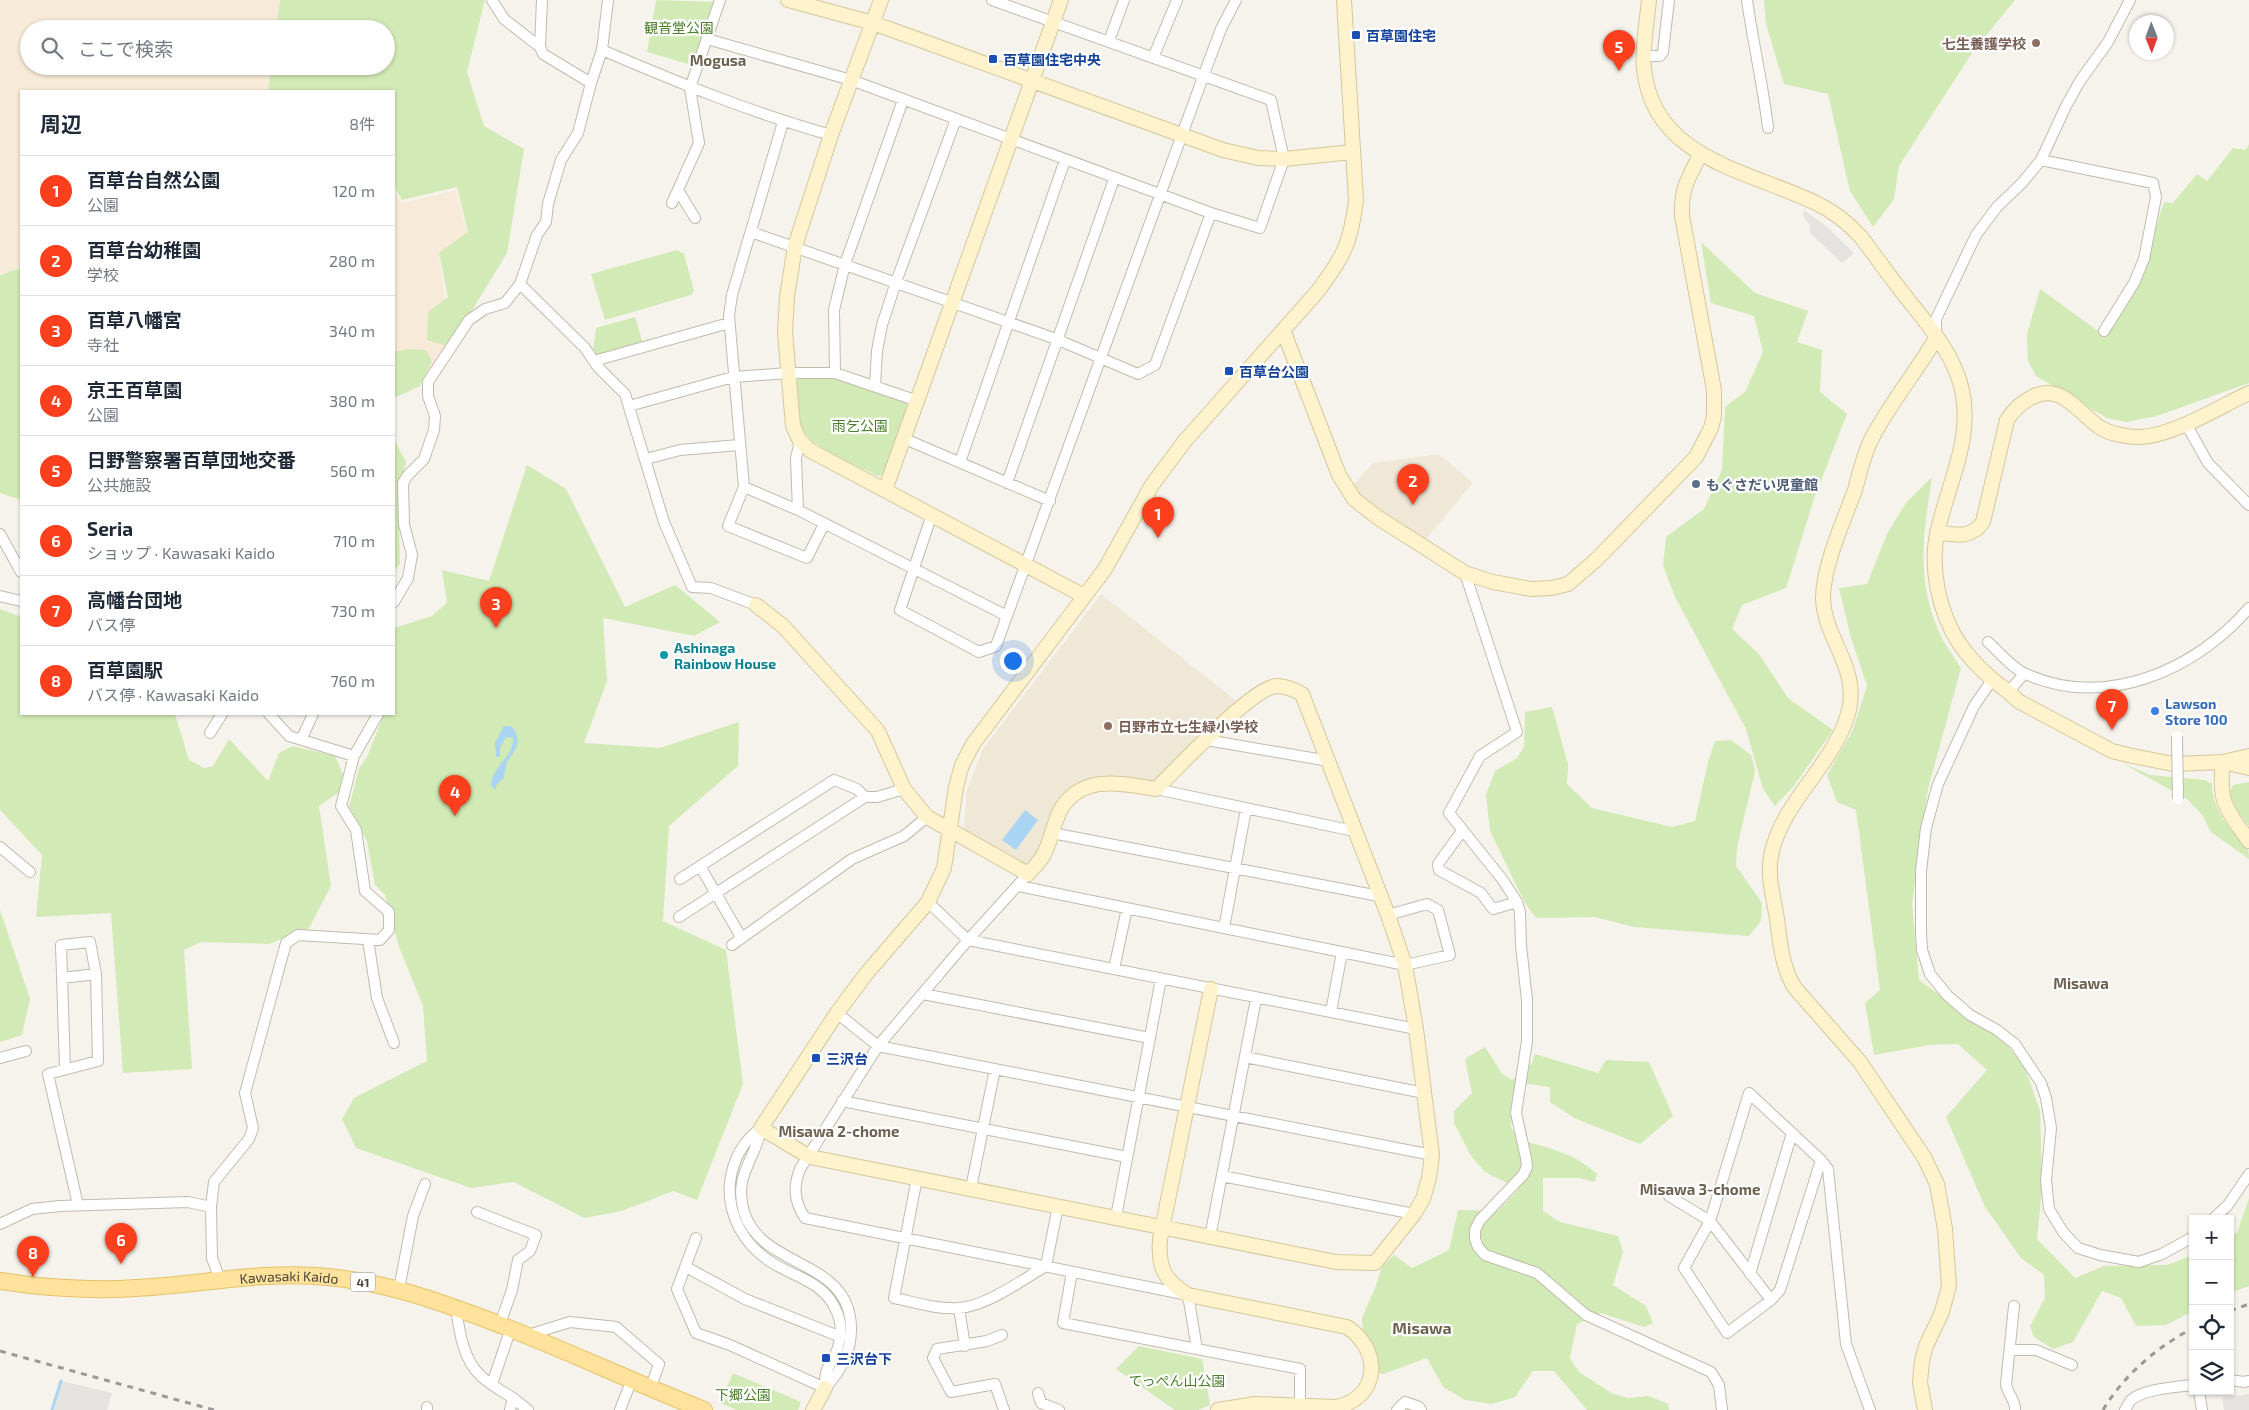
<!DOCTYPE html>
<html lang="ja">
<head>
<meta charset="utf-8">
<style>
  body { margin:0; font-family:"Exo 2","Noto Sans JP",sans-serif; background:#f2f2f3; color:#1f2937 }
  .controls { position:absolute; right:15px; bottom:15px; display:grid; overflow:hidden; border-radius:0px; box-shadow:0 1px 4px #0004 }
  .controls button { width:45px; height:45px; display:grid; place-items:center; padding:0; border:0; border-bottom:1px solid #e0e1e3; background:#fff; color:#1f2937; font:25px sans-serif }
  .compass { position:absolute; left:2129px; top:15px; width:45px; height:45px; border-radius:50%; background:#fff; box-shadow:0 1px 4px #0004; rotate:179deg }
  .you { position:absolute; left:1012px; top:660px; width:18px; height:18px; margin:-12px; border:4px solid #fff; border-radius:50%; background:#1a73e8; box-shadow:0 0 0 8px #1a73e833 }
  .badge { display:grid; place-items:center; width:32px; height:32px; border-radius:50%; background:#fc3f1d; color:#fff; font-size:16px; font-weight:700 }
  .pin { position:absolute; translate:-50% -41px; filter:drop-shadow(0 1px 2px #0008) }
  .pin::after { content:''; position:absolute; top:26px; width:18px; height:15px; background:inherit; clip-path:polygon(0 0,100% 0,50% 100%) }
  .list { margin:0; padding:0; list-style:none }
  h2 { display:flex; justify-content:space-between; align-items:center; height:65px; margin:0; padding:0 20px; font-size:21px }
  h2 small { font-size:16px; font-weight:400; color:#747a83 }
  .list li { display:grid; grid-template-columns:32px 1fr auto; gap:15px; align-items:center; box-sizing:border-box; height:70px; padding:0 20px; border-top:1px solid #e0e1e3 }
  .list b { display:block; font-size:19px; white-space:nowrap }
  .list p { margin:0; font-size:16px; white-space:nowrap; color:#747a83 }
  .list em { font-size:16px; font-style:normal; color:#747a83 }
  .icon { flex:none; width:28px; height:28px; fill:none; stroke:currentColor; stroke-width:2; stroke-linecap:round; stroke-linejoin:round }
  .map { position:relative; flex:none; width:2249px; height:1410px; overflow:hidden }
  .search { position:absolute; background:#fff; box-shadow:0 1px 4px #0004; left:20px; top:20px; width:375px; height:55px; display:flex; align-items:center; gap:12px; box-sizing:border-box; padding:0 18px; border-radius:28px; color:#747a83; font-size:19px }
  .panel { position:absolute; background:#fff; box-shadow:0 1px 4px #0004; left:20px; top:90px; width:375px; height:625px; border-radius:0px }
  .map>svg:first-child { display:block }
  .commercial { fill:#f7ead8 }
  .education { fill:#efe8d6 }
  .green { fill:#d2eab5 }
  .parking { fill:#e5e3e0 }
  .water { fill:#a9d4f2 }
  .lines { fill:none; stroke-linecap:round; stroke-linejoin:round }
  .stream { stroke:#a9d4f2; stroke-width:3 }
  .street-casing { stroke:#c2bbae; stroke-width:12 }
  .secondary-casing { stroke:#d6c79b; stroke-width:16 }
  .primary-casing { stroke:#e6c16a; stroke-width:18 }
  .street { stroke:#fff; stroke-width:10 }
  .secondary { stroke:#fff3cd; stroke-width:14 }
  .primary { stroke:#ffe39c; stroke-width:16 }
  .rail { stroke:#9a9a9a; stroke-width:3; stroke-dasharray:6 6; stroke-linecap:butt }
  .street-bridge-casing { stroke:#c2bbae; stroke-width:12; stroke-linecap:butt }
  .street-bridge { stroke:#fff; stroke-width:10 }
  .transit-dot { fill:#1a4fb4; stroke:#fff; stroke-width:2 }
  .education-dot { fill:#8d6e63; stroke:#fff; stroke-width:2 }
  .service-dot { fill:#5c6f8a; stroke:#fff; stroke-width:2 }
  .culture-dot { fill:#0f9aa8; stroke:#fff; stroke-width:2 }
  .shop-dot { fill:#3f7fe0; stroke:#fff; stroke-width:2 }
  .labels { text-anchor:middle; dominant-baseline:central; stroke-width:4.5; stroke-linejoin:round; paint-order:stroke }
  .shield { fill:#fff; stroke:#817c74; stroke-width:1 }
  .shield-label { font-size:12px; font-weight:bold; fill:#4b4439 }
  .park-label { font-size:14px; fill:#4a7f2a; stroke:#fff }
  .transit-label { font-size:14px; font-weight:bold; fill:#164399; stroke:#fff; text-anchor:start }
  .education-label { font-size:14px; font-weight:bold; fill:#785e54; stroke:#fff; text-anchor:end }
  .service-label { font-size:14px; font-weight:bold; fill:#4e5e75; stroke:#fff; text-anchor:start }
  .culture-label { font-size:14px; font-weight:bold; fill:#0d838f; stroke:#fff; text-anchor:start }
  .shop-label { font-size:14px; font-weight:bold; fill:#366cbe; stroke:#fff; text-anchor:start }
  .street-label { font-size:14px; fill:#4b4439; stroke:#fff }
  .neighbourhood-label { font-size:15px; font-weight:bold; fill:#6e6250; stroke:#fff }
  .quarter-label { font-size:16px; font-weight:bold; fill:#6e6250; stroke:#fff }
</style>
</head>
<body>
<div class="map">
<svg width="2249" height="1410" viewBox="0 0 2249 1410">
  <rect width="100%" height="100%" fill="#f6f3ec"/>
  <path class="commercial" d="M0,0H280L276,29H29V66H271L267,91H21V269L10,271L0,276Z
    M456,190L468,236L439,257L451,343L440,360L429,370L407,369L401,351L394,352V191L402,203Z"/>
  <path class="education" d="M1439,454L1473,483L1425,540L1383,514L1361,496L1354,485L1373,463Z
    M1101,594L1239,703L1156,783L1075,788L1039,853L1029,866H1021L964,829L967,790L983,749Z"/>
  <path class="green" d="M280,0H485L467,72L484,126L524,149L507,253L460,330L444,345L427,340L428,312L448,297L439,253L468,232L457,187L402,200L394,186V91H268L271,66H386V29H276Z
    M656,0L717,2L695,66L647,52Z
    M1764,0H2015L1972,53L1899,166L1894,199L1873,227L1850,191L1828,94L1784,84L1766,24Z
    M2249,144V383L2157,416L2126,422L2107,418L2036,376L2028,361L2027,334L2040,289L2101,333L2143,267L2164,202L2173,203L2197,174L2207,181L2233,148L2246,150Z
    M1701,242L1755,293L1808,311L1797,342L1822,350L1820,392L1847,414L1815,496L1786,588L1742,605L1732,629L1759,654L1788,698L1833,730L1793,787L1775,806L1763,789L1746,729L1674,595L1663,565L1666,537L1704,509L1722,470L1725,407L1745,392L1763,352L1754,316L1711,303Z
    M677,250L684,254L694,291L691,295L605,320L591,274Z
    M21,269V500L0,493V276L10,271Z
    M635,317L643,344L601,356L597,355L593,350L596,328Z
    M408,349L426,350L432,361L420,386L394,398V352Z
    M801,377H831L905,401L908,408L884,474L878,476C860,467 816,449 805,433C796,420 797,397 796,381Z
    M394,439L406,462L398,492L400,564L394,570Z
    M527,465L566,489L625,607L675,585L720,622L694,636L603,618L607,681L584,743L660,748L739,722L738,766L669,826L663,921L726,950L743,1084L697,1200L673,1191L622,1211L584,1218L514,1182L471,1188L356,1148L342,1119L354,1098L427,1061L423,1006L399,947L385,895L375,885L367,841L349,807L359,768L367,757L384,714H394V628L432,616L447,603L442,570L489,581Z
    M1932,477C1924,530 1916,572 1936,625C1941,640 1953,655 1961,668L1928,789L1912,904L1919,980L2004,1041L2025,1068L2040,1111L2042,1188L2037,1239L2075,1278L2104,1266L2167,1265L2193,1255V1311L2166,1325L2136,1326L2121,1298L2102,1291L2073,1342L2053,1349L2034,1337L2030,1326L2045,1298L2044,1275L2021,1258L1985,1207L1946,1117L1987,1070L1958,1044L1929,1045L1874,1055L1865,1003L1880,990L1856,810L1837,802L1827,775L1852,732L1867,686L1851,638L1839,588L1867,584L1887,534L1905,504Z
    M0,609L21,617V714H175L189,760L204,768L213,766L229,739L268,781L279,753L292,746L335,756L348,786L319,806L331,886L309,928L269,944L201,942L184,950L192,1069L123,1073L111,913L36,917L42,855L0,810Z
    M1552,707L1568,764L1567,784L1592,808L1672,827L1695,821L1708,762L1715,741L1731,740L1751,755L1755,771L1737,847L1736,866L1762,903L1761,921L1749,936L1634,927L1594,917L1536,918L1524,901L1490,831L1486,795L1495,771L1517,758L1524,747L1525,712Z
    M2120,762L2150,775L2205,780L2212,784C2212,809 2230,832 2248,846L2249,859L2211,832L2203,816L2187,799Z
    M2249,782V826L2237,810L2229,793L2233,785Z
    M0,910L30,999L22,1035L0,1042Z
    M1485,1047L1502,1074L1512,1080L1532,1063L1535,1054L1598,1073L1606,1060L1649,1062L1673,1116L1640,1144L1576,1119L1550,1102V1087L1527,1084L1515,1092L1511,1127L1517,1139C1546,1147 1575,1153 1597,1174L1595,1182L1580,1178H1543V1211L1560,1222L1618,1236L1623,1252L1613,1285L1646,1306L1653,1323L1644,1327L1601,1313L1577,1324L1570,1358L1579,1372L1613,1394L1628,1398L1648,1396L1668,1404L1669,1410H1587L1554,1371H1533L1515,1397L1492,1404L1465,1400L1443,1387L1427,1358L1383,1374L1364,1369L1362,1318L1375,1288L1382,1267L1394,1255L1412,1268L1449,1250L1458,1210L1498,1211L1519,1189L1485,1172L1471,1156L1454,1123V1111L1472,1093L1465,1059Z
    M2249,1198V1286L2230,1293V1237L2237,1233Z
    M1139,1346L1202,1359L1210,1405L1198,1410H1175L1116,1369Z
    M733,1373L801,1402L798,1410H737L720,1403Z"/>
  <path class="parking" d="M1804,210L1827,227L1854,253L1842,263L1810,233V225L1803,216Z
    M62,1381L112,1393L107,1410H54Z
    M2249,1394V1410H2224L2222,1398Z"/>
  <path class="water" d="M504,726H510L514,729C522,745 515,749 507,762C505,767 505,773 504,778L497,784L495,790L491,785C492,766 514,757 513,738L506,737L500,748V757L496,756L495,743Z
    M1025,810L1038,820L1016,850L1002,840Z"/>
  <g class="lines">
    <path class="stream" d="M52,1410L61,1381"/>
    <g class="street-casing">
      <path id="street" d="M492,0L504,19L540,47
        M542,0L540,47L543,54L591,83
        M1747,0C1753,43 1763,85 1768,128
        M707,39L851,80L1211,213
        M1109,41L1124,0
        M602,50C677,82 752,113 831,135
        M1643,56H1660L1663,52L1669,0
        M1153,58L1177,0
        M783,122L732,295L729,316L744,487L728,526L807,558L824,524
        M2041,160L2153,183L2156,197L2144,259L2134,283L2104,331
        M678,190L695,218
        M672,203L699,143L690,88L720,0
        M751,232L1056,339L1138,374L1155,365L1211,213L1260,228L1284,159L1271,100L992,0
        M520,284L585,348L597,366L625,394L664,522L692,587L711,588L756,605
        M1936,337V319L1976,235L1997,207L2022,183L2041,160L2066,106L2080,81L2108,42L2130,0
        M594,361L729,323
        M835,373L834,310L845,264L903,100
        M875,385L877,351L882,325L896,282L956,119
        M629,406L733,377L788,373H835L918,401
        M2186,424L2208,463L2249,505
        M905,439L1050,501
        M646,459L680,450L739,445
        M960,462L1065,160
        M1007,483L1114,179
        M744,487L798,510L1007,616
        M798,510L796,458L800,441
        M932,514L900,610L979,652L996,646L1203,77L1221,29L1236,0
        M0,534L21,572
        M1465,573L1517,732L1480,756L1449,813L1502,879L1517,902L1520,912L1521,946L1527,1000V1041L1516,1113L1526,1158L1527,1167L1523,1175L1480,1220L1475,1230V1239L1478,1247L1485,1255L1537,1273L1586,1315L1711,1372L1719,1385L1722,1410
        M0,596L21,601
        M394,602L408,578L412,555L404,524L403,483L408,475L424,459L434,430L435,416L428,396V382L469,320L485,309L505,303L520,284L537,235L546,222L548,204L561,160L578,133L591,83L602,50L608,0
        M1988,642C1999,652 2012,668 2026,674C2105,710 2196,670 2249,608
        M1992,680L1974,706L1938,784L1926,828L1921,871V933L1922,950L1930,974L1947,995L1970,1015L1997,1030L2015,1044L2041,1083L2046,1098L2051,1128L2046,1180L2049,1209L2063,1232L2078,1248L2100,1255L2139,1262L2162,1254L2193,1237
        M2009,691L2024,674
        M269,714L289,736L354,756
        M210,733L222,714
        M301,740L313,714
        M1206,740L1329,761
        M1156,789L1354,831
        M1462,831L1438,864L1439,870L1481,893L1493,909L1517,902
        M1052,833L1379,896
        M0,847L30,872
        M700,866L741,937
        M1028,874L968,940L878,1046L800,1169C793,1187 794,1201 805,1218L1188,1295L1197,1349
        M680,879L834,780L857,789L865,797
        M1019,886L1405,965L1450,955L1438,910L1427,904L1388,915
        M928,902L968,940L1416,1029
        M679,917L865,797H877L904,789
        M1224,928L1246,809
        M368,940L377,998L394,1043
        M732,945L852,859L904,836L927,817
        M1114,969L1127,908
        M62,978L96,974
        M923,994L1150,1038
        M1331,1012L1342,952
        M837,1013L878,1046L1432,1155
        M1245,1057L1424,1093
        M0,1058L26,1051
        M65,1069L61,945L90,942L96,974L98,1061L48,1074L78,1205
        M1749,1093L1821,1160L1780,1290L1771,1300L1727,1333L1684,1268L1710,1221Z
        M842,1101L1127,1157
        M761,1128C743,1141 733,1159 730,1182C727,1215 744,1245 771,1262C794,1277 822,1281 835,1308C843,1323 842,1340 835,1355C832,1361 828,1367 826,1372C825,1377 825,1383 825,1388
        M761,1128C756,1160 733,1174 744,1212C762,1270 852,1258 851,1330C851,1353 840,1372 825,1388
        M1821,1160L1828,1169L1846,1344L1870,1410
        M1222,1176L1414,1214
        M917,1178L894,1298C914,1302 938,1310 959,1308C987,1306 1022,1280 1046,1266L1058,1206
        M971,1188L995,1069
        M1669,1196L1710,1221L1771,1300
        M477,1212L536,1235L530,1251L518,1260L512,1290L500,1324
        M1116,1217L1161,979
        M2213,1219L2228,1205L2249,1174
        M0,1224L32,1209L60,1206L188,1202L211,1207
        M1210,1237L1256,999
        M696,1238L677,1289L696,1333L730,1345L825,1388
        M686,1267L745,1299L841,1337
        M1072,1272L1063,1323L1300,1369V1406
        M1750,1274L1792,1133
        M220,1280L212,1258L211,1207L214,1182L249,1139L253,1128L245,1093L286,943L298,935L380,940L389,930V912L365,891L356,830L341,806L354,756L378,714
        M399,1289L413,1216L425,1184
        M2014,1306L2006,1384C2007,1393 2016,1401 2015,1410
        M456,1308C459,1330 463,1360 481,1376C490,1385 502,1391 513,1398L510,1410
        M959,1308L965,1346
        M528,1335L570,1322L616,1327L659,1364L651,1387
        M1002,1335L987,1341L937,1349L933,1358L951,1392L995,1384L1004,1410
        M2010,1350H2036L2072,1365
        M2230,1380L2244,1382L2249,1381
        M492,1384L511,1328
        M2199,1391L2202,1410
        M1038,1393L1041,1403L1059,1410
        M513,1398L528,1410
        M427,1410V1407
        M620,1410L632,1379
        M1397,1410L1405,1402L1419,1407L1421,1410
        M2125,1410C2127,1407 2129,1402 2131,1400C2144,1389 2176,1387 2193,1385"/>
    </g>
    <g class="secondary-casing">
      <path id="secondary" d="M788,0L873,23L1223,150L1258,158L1284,159L1353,152
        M881,0L831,135L795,246L787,297L785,332L793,426L800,441L811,451L1084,596
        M1649,0C1647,22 1642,46 1644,68C1652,159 1750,171 1816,203C1833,211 1848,223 1861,237C1876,257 1891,278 1906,297C1929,326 1954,354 1962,390C1973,439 1948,484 1938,530C1929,567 1939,612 1959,643C1968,656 1980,669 1992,679C2001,687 2010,692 2018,701L2112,751L2128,755L2173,764L2223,762C2218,802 2226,809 2249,841
        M1283,330L1339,475L1354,499L1377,517L1465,573L1493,582L1531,589L1552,588L1568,584L1596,560L1696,457L1711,428L1714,416V390L1682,216C1681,188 1688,179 1700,155
        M885,490L1061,0
        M1937,532C1955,535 1971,539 1983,522L2007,420C2018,403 2042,384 2064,398C2077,406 2087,418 2099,427C2110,434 2127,437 2140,437C2173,436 2219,407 2249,393
        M756,605L783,626L878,731L904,789L927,817L1028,874C1033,868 1039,863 1043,856C1051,842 1053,824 1061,809C1083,773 1123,784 1156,789C1177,769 1252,688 1276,686C1286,686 1293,689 1302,694L1388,915L1405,965L1416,1029L1432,1155L1429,1178L1423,1199L1414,1214L1375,1263L1336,1262L810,1157L761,1128L837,1013L866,974L928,902L944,868L956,787L962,765L973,744L1105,569L1152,485L1184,442L1317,292C1343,258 1351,243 1356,200L1344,0
        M2249,756L2223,762L2249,768
        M1211,989L1160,1239C1158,1268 1164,1280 1188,1295L1347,1327C1382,1350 1380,1398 1336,1407L1255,1404L1218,1410
        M813,1410L825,1388
        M1925,1410L1920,1382L1922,1361L1926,1346L1942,1312L1949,1286L1945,1229L1937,1184L1924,1157L1860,1062L1795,988C1782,968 1780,942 1777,919C1774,899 1767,877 1771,856C1781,801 1836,764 1849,710C1859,666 1824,639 1823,598C1823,566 1844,520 1855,490C1860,472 1864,452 1873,436C1891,402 1917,371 1936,338"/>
    </g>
    <g class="primary-casing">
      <g id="primary">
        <path id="s1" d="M0,1281C44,1288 91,1291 136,1288C200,1285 264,1270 328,1277C384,1282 435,1300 488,1320C561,1348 631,1381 704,1410"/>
      </g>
    </g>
    <use href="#street" class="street"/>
    <use href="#secondary" class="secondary"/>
    <use href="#primary" class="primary"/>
    <path class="rail" d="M2230,1311L2249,1304
      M0,1351L214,1410
      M2103,1410C2124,1375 2157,1347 2193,1328"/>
    <g class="street-bridge-casing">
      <path id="street-bridge" d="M2177,736L2178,799"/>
    </g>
    <use href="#street-bridge" class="street-bridge"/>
  </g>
  <g class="transit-dot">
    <rect x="1351" y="30" width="10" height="10" rx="2.5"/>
    <rect x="988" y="54" width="10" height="10" rx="2.5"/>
    <rect x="1224" y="366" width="10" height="10" rx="2.5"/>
    <rect x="811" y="1053" width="10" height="10" rx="2.5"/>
    <rect x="821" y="1353" width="10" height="10" rx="2.5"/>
  </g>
  <g class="education-dot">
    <circle cx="2036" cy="43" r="5"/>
    <circle cx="1108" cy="726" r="5"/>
  </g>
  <circle class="service-dot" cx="1696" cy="484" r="5"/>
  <circle class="culture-dot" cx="664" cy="655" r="5"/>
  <circle class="shop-dot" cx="2155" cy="711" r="5"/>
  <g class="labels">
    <rect class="shield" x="350.5" y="1272.5" width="25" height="19" rx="4"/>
    <g class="shield-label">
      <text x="363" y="1282">41</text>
    </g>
    <g class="park-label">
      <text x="679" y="27">観音堂公園</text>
      <text x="860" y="425">雨乞公園</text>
      <text x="1177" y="1380">てっぺん山公園</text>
      <text x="743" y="1394">下郷公園</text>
    </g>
    <g class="transit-label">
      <text x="1366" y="35">百草園住宅</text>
      <text x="1003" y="59">百草園住宅中央</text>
      <text x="1239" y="371">百草台公園</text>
      <text x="826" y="1058">三沢台</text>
      <text x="836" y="1358">三沢台下</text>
    </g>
    <g class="education-label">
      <text x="2026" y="43">七生養護学校</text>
      <text x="1118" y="726" text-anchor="start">日野市立七生緑小学校</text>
    </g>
    <g class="service-label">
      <text x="1706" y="484">もぐさだい児童館</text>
    </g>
    <g class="culture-label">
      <text x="674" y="647">Ashinaga<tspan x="674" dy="16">Rainbow House</tspan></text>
    </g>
    <g class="shop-label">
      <text x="2165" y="703">Lawson<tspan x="2165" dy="16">Store 100</tspan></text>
    </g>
    <g class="street-label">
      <text stroke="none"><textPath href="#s1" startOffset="290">Kawasaki Kaido</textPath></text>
    </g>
    <g class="neighbourhood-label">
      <text x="718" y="60">Mogusa</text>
      <text x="2081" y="983">Misawa</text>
      <text x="839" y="1131">Misawa 2-chome</text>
      <text x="1700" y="1189">Misawa 3-chome</text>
    </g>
    <g class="quarter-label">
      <text x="1422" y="1327">Misawa</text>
    </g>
  </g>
</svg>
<div class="controls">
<button>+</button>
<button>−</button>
<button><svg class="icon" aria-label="locate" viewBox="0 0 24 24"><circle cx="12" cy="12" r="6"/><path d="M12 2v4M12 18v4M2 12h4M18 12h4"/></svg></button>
<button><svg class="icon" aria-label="layers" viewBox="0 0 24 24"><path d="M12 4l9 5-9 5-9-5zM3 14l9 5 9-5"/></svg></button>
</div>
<svg class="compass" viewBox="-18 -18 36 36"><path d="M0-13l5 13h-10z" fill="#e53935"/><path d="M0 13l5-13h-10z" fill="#747a83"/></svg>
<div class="you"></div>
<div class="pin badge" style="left:1158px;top:538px">1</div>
<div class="pin badge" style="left:1413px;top:505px">2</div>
<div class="pin badge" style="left:496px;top:628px">3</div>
<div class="pin badge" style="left:455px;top:816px">4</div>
<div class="pin badge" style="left:1619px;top:71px">5</div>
<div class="pin badge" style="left:121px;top:1264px">6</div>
<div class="pin badge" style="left:2112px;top:730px">7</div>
<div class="pin badge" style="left:33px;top:1277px">8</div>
<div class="search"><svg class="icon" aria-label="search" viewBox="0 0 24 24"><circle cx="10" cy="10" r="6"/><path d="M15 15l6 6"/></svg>ここで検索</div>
<section class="panel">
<h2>周辺<small>8件</small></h2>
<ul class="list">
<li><span class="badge">1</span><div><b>百草台自然公園</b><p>公園</p></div><em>120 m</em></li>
<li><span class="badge">2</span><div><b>百草台幼稚園</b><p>学校</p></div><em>280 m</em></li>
<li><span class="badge">3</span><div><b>百草八幡宮</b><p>寺社</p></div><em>340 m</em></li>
<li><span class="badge">4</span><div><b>京王百草園</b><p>公園</p></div><em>380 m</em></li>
<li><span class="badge">5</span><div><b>日野警察署百草団地交番</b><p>公共施設</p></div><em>560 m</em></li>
<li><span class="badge">6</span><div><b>Seria</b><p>ショップ · Kawasaki Kaido</p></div><em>710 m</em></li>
<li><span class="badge">7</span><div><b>高幡台団地</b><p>バス停</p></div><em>730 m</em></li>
<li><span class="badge">8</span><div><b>百草園駅</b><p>バス停 · Kawasaki Kaido</p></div><em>760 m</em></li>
</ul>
</section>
</div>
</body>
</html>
